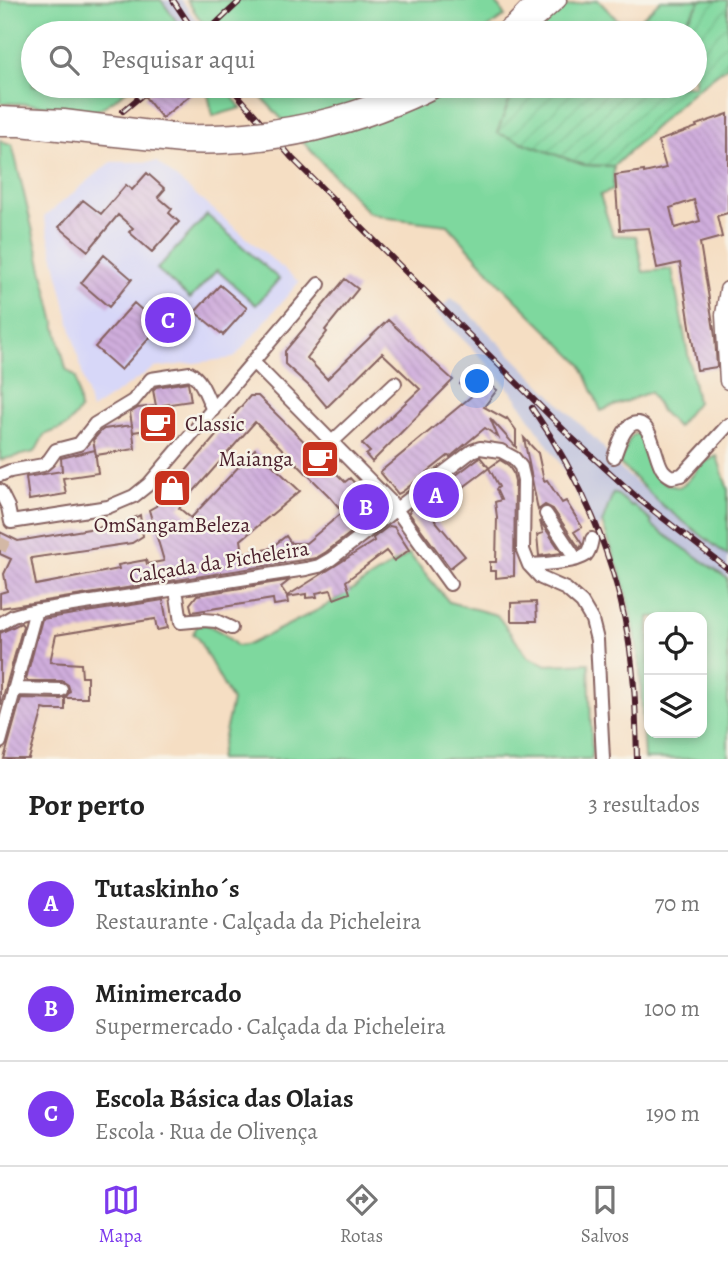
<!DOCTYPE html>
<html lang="pt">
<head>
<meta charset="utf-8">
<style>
  body { margin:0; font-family:Alegreya,serif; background:#f2f2f2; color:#222 }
  .controls { position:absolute; right:21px; bottom:21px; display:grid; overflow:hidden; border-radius:14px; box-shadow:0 4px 10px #0003 }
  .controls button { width:63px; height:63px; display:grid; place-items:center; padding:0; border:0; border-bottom:2px solid #e0e0e0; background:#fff; color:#222; font:35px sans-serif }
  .you { position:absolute; left:478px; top:382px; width:24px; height:24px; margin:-18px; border:5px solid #fff; border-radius:50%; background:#1a73e8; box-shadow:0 0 0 10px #1a73e833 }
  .badge { display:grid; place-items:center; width:46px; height:46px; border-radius:50%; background:#7c3aed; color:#fff; font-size:23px; font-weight:700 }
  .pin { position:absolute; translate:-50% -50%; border:4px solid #fff; box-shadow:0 2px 7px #0006 }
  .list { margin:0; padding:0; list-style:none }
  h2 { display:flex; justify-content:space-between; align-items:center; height:91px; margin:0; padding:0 28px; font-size:30px }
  h2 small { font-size:23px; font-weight:400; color:#767676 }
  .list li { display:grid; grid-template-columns:46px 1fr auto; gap:21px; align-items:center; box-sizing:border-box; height:105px; padding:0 28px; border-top:2px solid #e0e0e0 }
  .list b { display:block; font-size:26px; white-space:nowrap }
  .list p { margin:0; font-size:23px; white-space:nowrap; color:#767676 }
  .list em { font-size:23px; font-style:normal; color:#767676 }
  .icon { flex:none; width:38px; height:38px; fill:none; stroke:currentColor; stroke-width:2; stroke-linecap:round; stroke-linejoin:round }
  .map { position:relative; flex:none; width:728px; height:759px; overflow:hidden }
  .search { position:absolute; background:#fff; box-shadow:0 4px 10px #0003; left:21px; right:21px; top:21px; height:77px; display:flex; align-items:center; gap:18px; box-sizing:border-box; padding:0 24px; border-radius:38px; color:#767676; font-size:26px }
  .sheet { height:406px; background:#fff }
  nav { display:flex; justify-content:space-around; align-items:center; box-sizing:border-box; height:98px; border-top:2px solid #e0e0e0; background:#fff; font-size:19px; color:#767676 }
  nav a { display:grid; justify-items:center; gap:4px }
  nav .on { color:#7c3aed }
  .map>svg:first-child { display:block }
  .built { fill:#d7d7f8 }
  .railway { fill:#bfc2dd }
  .green { fill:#7ed89e; stroke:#647c64; stroke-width:2; fill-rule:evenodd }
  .garden { fill:url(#garden-furrows); stroke:#647c64; stroke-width:2 }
  .building { fill:url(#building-back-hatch); fill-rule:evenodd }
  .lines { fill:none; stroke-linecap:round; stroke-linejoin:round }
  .minor-tunnel { stroke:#d3b8a5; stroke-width:12; stroke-dasharray:12 6; stroke-linecap:butt }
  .minor-casing { stroke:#866260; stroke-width:16 }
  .major-casing { stroke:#866260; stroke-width:19 }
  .minor { stroke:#fff; stroke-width:12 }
  .major { stroke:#fff; stroke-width:16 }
  .rail-casing { stroke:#4a1f2b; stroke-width:6 }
  .rail { stroke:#f7f3e8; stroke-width:3.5; stroke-dasharray:10; stroke-linecap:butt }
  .major-bridge-casing { stroke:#866260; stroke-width:19; stroke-linecap:butt }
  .major-bridge { stroke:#fff; stroke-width:16 }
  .labels { text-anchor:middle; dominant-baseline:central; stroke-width:5; stroke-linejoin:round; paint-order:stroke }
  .poi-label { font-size:21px; fill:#4a1f2b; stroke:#f7f3e8; text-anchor:start }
  .street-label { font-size:21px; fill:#4a1f2b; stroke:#f7f3e8 }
</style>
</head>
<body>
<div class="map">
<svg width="728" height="759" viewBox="0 0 728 759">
  <defs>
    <pattern id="garden-furrows" width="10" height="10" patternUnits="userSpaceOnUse" patternTransform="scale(1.75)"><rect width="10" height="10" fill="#7ed89e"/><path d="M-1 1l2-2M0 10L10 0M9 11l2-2" fill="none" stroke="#6eb988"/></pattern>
    <pattern id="building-back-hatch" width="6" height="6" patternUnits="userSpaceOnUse" patternTransform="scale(1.75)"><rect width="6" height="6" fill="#cfaddc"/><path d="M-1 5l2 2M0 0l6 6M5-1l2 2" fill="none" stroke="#b394bd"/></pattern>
  </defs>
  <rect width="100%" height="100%" fill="#f7f3e8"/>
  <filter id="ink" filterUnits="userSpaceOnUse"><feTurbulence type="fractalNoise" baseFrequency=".0143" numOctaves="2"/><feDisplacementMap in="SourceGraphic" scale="14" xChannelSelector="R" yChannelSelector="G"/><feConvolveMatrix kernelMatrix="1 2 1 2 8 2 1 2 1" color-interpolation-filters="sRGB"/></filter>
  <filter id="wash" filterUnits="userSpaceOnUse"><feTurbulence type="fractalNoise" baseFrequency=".00686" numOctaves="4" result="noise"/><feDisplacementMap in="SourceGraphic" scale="28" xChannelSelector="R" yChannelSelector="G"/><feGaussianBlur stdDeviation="1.57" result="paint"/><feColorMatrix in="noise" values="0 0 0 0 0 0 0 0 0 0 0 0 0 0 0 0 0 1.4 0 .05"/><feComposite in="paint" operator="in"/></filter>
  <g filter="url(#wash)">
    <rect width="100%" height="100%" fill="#f5dec3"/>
    <path class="built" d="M111,162H157L299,282L234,358L154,368L91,410L44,217Z"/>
    <path class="railway" d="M161,0H182L205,33H185Z
      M451,298L465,309L603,447L614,464L693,530L728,556V579L651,525L650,521L618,495L613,493L597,535L565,471L515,396L485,361L436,313Z"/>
    <path class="green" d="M0,0H161L185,33H33V86H132L114,100L95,112L27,104L0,103Z
      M187,0H494L505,16L480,33H209Z
      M598,0L628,31L661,0H701L693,12L675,33H532L564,7Z
      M206,86H224L241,108L213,116Z
      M251,86H515L498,133L584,165L614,166L613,190L600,195L613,235L636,236L643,272L672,269L697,402L677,427L661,411L650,392L601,411L581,364L502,286L448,225L389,218L368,212Z
      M0,140L6,144H12L66,369L76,377L80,410L67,426L44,435L35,452L0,460Z
      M207,215L279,279L256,305L217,270L190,299L157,269Z
      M638,433C651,450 648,482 673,486C679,487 678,488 683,485C691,480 695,470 702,464C707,461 712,458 717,456L728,490V556L662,505L619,463L631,436Z
      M613,493L618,495L631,506L633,505L651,521V525L728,579V759H644L640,668L635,633L623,581L602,523ZM649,617H702V733H649Z
      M409,554L449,602L497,615L528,657L547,665L589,663L592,759H219L232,701L197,637L193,634L197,626L206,624L223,633L237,646L250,644L324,607Z"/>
    <path class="garden" d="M701,0H728V66L689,95L614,166L584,165L497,133L515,86H695V33H675L693,12Z"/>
    <g id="blocks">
      <path class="building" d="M159,86H185L192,94L162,118L145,97Z
        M728,114V213L717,216L722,237L700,243L715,336L717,367L697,370L680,263L657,268L649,228L620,230L619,215H618L615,175L644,171V173L666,168L658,141L697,127L696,125ZM694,200L700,221L675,228L670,208Z
        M147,173L165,189L158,197L172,209L169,213L179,222L152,252L129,232L133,228L118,215L88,251L59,227L83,200L101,214L126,185L132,190Z
        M104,255L132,279L109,307L81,283Z
        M345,279L358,289L325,330L327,332L307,358L327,379L388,320L453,380L372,462L366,455L370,452L362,444L420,389L382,353L327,407L310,387L285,364V351Z
        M220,285L247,308L223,335L195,312Z
        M134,303L160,326L121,370L95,347Z
        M471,370L497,390L484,407L506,419L507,418L516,430V447L490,418L498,437L485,428L450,457L448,456L402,492L398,494L380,472L473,395L460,384Z
        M188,382L191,401L163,405L167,427L133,432L130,413L138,408L156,406L153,390L156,387Z
        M250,396H258L345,482L350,478L360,489L361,487L374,504V515L326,552L316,558L0,608V593L7,591L4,574L11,559L0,554V532L18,541L125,523L140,515L143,536L132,543L31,558L36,585L119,569L118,565L146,560L147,564L164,561L149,510L156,506ZM255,422L330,497L343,512L306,543H291L286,536L269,549L243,553L241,540L300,491L255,449L191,518L179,508Z
        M132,425L135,449L96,455L93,440L101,431L104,429Z
        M524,438L538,453L544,481L547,480L562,503L566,501L582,527L574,532L582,544L580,549L553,509L545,505L538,510Z
        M95,450L98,473L63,478L66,494L29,500L26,477L62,471L61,458Z
        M480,457L489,468L500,460L508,465L513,473L515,481L514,576L496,578V571H490V562H496L497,517L495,502L501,500L496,489L499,487L489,468L429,513L465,556L450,568L409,513L410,510Z
        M540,521L562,553L539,556L537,535L543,533Z
        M389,526L394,527L409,550L394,561L386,551L346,581L350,593L334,599L331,590L316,593L317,597L306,598V594L287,597L288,603L274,605L273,599L192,612L190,604L197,595L290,580L281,587L287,596L374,541L373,538Z
        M163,600L168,628L157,630L155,619L56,635L50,662L81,664L82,677H87V698H65V710H47L43,709L29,759H4L21,698L61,699L66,697L70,691L68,685L62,681H28L26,679L42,619Z
        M536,602L537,621H511V603Z
        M21,623L23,626L1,704H0V633Z"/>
    </g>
  </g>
  <g filter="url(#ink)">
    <use href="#blocks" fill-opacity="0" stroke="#866260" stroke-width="2"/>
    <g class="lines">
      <path class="minor-tunnel" d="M0,550L7,535"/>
      <g class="minor-casing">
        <path id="minor" d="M253,362L390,501L450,584
          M332,442L395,383
          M614,457C618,447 624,422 638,423C653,425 655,460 663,470C666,474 668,475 672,477L682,475L728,425
          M0,475L10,471L43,465L49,460L56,450L79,444L95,424L133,401L151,379L190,373C202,379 207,398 213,410
          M0,491L8,507L11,522
          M546,514L576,559
          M11,522L108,507L134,496L149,484L319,284
          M529,565L541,578L566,589L582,603L592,620L597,640L603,759
          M176,589L181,622L203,620L216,621L231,628
          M0,624L13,616L27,612L306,569L319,566L331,559L472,451L480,448L501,451L514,458L521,467L524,480L523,550L529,565C544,564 575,563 586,555C590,551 591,544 592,539
          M14,689L61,690
          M0,742L36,610"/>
      </g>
      <g class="major-casing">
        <path id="major" d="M501,33L513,24L536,0
          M521,33L558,0
          M0,115L64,118L182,133
          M0,128H20L182,145
          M728,290L724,315L728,381"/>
      </g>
      <use href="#minor" class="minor"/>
      <use href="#major" class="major"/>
      <g class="rail-casing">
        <path id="rail" d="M173,0L195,33
          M206,33L241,0
          M230,86L292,158L572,438L641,501L728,569
          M123,111L153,86
          M532,408C580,477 614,554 628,637C635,677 636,718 637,759"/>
      </g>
      <use href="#rail" class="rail"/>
      <g class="major-bridge-casing">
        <path id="major-bridge" d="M182,133C262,135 341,120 414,86
          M182,145C271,149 362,127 441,86"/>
      </g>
      <use href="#major-bridge" class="major-bridge"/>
    </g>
  </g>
  <defs>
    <g id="cafe-square" transform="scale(2.0125)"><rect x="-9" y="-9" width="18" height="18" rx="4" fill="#c8321e" stroke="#f7f3e8"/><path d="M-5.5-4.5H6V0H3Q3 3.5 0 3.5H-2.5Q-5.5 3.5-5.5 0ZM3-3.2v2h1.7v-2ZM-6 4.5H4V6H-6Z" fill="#fff"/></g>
    <g id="shop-square" transform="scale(2.0125)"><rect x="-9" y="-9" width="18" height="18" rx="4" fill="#c8321e" stroke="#f7f3e8"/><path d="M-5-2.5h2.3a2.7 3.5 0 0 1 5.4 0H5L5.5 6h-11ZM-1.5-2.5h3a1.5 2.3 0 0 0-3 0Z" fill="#fff"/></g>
  </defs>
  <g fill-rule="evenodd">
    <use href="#cafe-square" x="158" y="424"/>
    <use href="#cafe-square" x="320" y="459"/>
    <use href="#shop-square" x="172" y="488"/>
  </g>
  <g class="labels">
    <g class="poi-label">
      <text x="185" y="424">Classic</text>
      <text x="293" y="459" text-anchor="end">Maianga</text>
      <text x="172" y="525" text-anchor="middle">OmSangamBeleza</text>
    </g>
    <g class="street-label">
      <text transform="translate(219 562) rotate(-9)">Calçada da Picheleira</text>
    </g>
  </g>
</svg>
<div class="controls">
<button><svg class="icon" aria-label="locate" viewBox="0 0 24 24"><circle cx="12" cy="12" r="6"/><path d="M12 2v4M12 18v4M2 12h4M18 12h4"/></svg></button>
<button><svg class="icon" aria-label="layers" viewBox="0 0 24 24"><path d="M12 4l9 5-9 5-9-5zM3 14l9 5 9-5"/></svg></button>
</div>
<div class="you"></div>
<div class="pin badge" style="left:436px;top:495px">A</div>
<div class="pin badge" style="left:366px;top:507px">B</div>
<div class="pin badge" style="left:168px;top:320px">C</div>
<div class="search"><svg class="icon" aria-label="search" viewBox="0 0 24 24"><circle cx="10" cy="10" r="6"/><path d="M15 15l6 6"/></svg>Pesquisar aqui</div>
</div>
<section class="sheet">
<h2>Por perto<small>3 resultados</small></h2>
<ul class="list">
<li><span class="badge">A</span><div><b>Tutaskinho´s</b><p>Restaurante · Calçada da Picheleira</p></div><em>70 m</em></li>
<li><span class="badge">B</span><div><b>Minimercado</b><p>Supermercado · Calçada da Picheleira</p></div><em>100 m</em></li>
<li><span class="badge">C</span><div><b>Escola Básica das Olaias</b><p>Escola · Rua de Olivença</p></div><em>190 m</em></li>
</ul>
</section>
<nav>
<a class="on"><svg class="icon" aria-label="map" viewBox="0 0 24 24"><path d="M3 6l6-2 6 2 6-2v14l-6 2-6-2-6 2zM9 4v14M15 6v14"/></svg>Mapa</a>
<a><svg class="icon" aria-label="directions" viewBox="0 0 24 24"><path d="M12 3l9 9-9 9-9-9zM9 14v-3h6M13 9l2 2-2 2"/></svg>Rotas</a>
<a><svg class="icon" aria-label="saved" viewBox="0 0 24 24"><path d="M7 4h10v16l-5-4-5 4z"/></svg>Salvos</a>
</nav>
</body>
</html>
